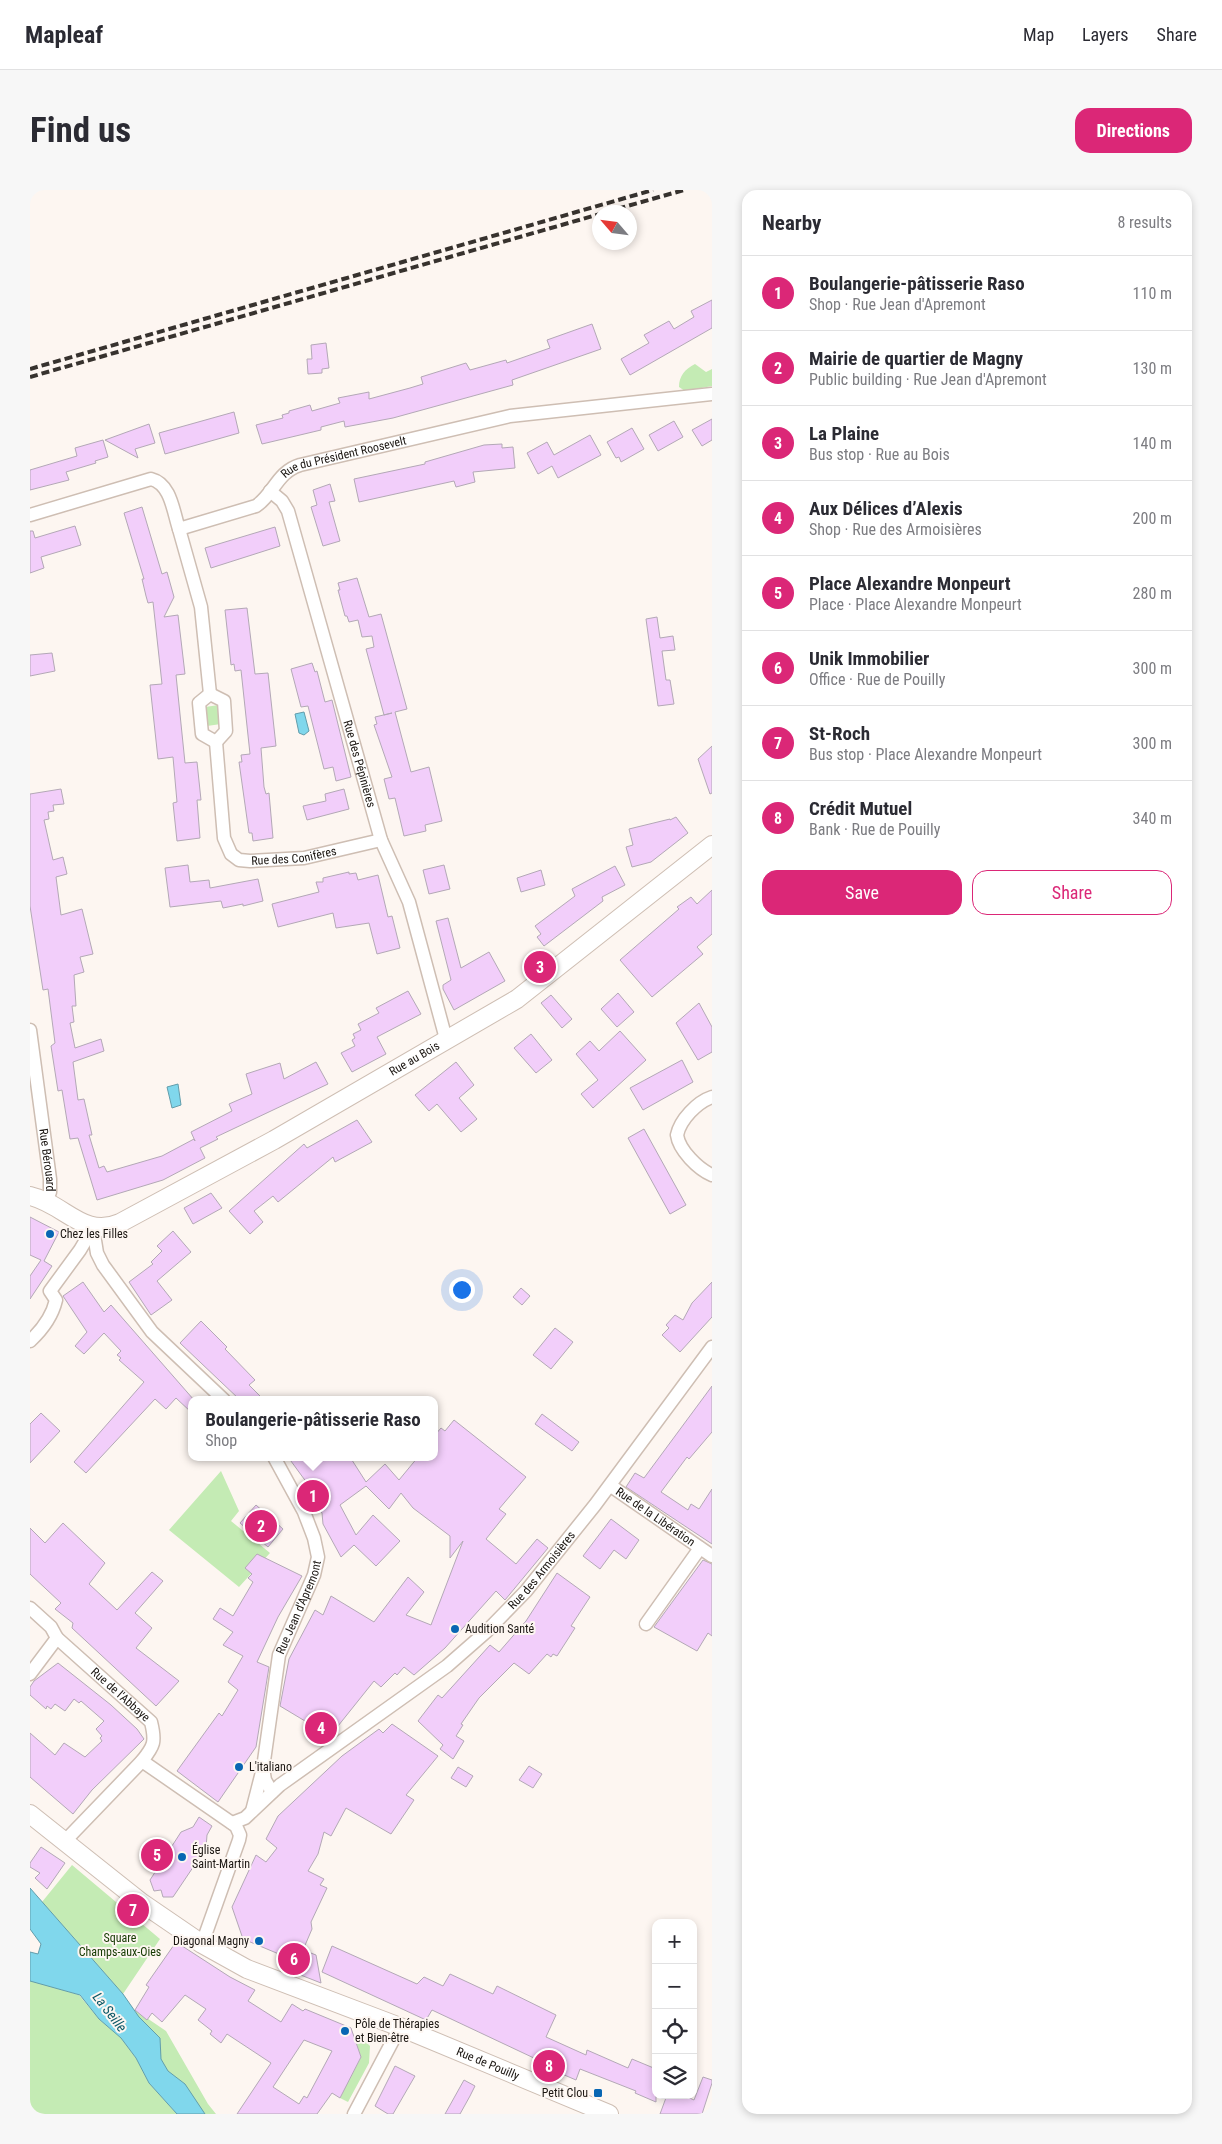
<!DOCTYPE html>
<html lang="en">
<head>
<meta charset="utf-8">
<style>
  body { margin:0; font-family:"Roboto Condensed",sans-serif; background:#f7f7f7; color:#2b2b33 }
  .controls { position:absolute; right:15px; bottom:15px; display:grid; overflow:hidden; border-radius:10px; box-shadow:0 2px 8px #0003 }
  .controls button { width:45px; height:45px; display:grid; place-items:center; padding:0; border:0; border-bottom:1px solid #e1e1e2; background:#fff; color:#2b2b33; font:25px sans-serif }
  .compass { position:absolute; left:562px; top:15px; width:45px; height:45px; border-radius:50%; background:#fff; box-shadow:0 2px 8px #0003; rotate:298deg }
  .you { position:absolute; left:431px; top:1099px; width:18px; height:18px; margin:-12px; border:4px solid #fff; border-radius:50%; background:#1a73e8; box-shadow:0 0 0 8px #1a73e833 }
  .badge { display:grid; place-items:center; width:32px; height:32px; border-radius:50%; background:#db2777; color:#fff; font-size:16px; font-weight:700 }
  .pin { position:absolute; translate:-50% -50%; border:2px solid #fff; box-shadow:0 1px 5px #0006 }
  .popup { position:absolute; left:158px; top:1206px; width:250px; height:65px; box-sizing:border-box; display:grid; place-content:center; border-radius:10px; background:#fff; filter:drop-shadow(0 1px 4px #0005); font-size:16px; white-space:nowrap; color:#7c7c81 }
  .popup b { font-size:19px; color:#2b2b33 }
  .popup::after { content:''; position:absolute; left:50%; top:100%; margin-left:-10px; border:10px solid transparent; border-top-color:#fff }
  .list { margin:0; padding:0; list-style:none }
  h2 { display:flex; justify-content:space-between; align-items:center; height:65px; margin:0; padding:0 20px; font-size:21px }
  h2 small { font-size:16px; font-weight:400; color:#7c7c81 }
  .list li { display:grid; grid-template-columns:32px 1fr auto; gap:15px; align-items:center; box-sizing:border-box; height:75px; padding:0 20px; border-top:1px solid #e1e1e2 }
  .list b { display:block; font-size:19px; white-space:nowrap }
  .list p { margin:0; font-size:16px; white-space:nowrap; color:#7c7c81 }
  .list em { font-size:16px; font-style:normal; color:#7c7c81 }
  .actions { display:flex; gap:10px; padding:15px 20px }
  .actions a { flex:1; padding:11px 0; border:1px solid #db2777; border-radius:15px; text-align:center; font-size:18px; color:#db2777 }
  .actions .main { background:#db2777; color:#fff }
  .icon { flex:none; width:28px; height:28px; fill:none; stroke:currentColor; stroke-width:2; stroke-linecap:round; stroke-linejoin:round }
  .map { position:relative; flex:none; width:682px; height:1924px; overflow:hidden; border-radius:15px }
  header { display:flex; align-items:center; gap:30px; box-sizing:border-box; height:70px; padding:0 25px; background:#fff; border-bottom:1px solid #e1e1e2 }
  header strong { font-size:24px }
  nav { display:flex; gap:28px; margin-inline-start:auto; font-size:18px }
  .intro { display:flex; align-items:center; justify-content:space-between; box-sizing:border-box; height:120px; padding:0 30px }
  h1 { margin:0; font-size:35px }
  .button { padding:12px 22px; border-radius:15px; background:#db2777; color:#fff; font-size:18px; font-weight:700 }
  main { display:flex; gap:30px; padding:0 30px }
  aside { flex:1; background:#fff; border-radius:15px; box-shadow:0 2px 8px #0003 }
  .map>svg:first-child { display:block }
  .green { fill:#c4ebb4 }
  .water { fill:#80d7ec; stroke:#629dab }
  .building { fill:#f2cefa; stroke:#b3a8b6; fill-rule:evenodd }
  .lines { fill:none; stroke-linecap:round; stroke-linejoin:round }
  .street-casing { stroke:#cebeb3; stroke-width:15 }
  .secondary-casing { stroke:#cebeb3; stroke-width:20 }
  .street { stroke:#fff; stroke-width:12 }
  .secondary { stroke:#fff; stroke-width:18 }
  .rail { stroke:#37322e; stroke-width:4; stroke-dasharray:8 4; stroke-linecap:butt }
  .poi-dot { fill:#0866b3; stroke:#fdf6f1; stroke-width:2 }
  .labels { text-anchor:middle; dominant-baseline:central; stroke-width:4; stroke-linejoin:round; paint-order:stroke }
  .street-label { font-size:12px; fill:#1b1612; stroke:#fdf6f1 }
  .poi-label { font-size:12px; fill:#1b1612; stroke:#fdf6f1; text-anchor:start }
  .park-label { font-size:12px; fill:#143900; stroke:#fdf6f1 }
  .water-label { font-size:14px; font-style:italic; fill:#0a5766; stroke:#fdf6f1 }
</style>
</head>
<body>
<header>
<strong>Mapleaf</strong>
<nav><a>Map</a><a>Layers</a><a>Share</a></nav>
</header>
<div class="intro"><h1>Find us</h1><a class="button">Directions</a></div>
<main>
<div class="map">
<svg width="682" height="1924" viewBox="0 0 682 1924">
  <rect width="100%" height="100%" fill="#fdf6f1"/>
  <path class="green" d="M665,174L676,182L682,179V196L655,201L649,197C649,186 655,179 665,174Z
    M189,515L191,534L177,536L175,517Z
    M191,1281L209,1321L201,1331L240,1363L209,1397L139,1340Z
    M42,1675L130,1749L93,1804L12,1712Z
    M0,1775L23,1797L49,1805L69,1829L91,1848L106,1868L119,1893L147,1924H0Z
    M105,1820L136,1841L178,1914L186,1924H163L108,1834Z
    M332,1848L340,1856L339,1873L318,1912L310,1908L331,1867L325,1849Z"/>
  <path class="water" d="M274,522L279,541L274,545L269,543L265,524Z
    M148,894L151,915L142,918L137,897Z
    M0,1698L93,1804L109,1827L130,1848L131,1869L138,1881L155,1894L175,1924H147L119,1893L106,1868L91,1848L69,1829L50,1805L0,1791V1762L8,1764L11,1754L0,1739Z"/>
  <path class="building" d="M682,110V138L600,185L591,169L619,153L614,145L639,131L644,139L664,127L661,121Z
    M562,134L571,159L482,190L483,195L363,228L315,237L314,231L291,237V240L232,254L226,235L253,228L252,225L259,223V221L280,215L282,221L310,213L308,208L339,202V209L380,198L393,194L391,187L436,173L440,180L476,170L477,173L520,158L517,150Z
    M296,153L299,178L292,179V183L278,184L277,169H282L281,155Z
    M204,222L209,243L135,264L129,243Z
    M682,229V250L672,256L662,240Z
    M644,231L653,247L628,261L619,245Z
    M119,234L125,253L105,259L108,268L75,250Z
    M602,238L614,259L591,272L589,267L586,268L577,252Z
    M560,245L571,265L528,288L522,276L508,284L497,263L517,252L524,265Z
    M73,250L78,267L65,271L66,273L36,282L39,290L0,300V280L47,266L45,258Z
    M472,254V258L483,257L485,278L443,282L445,292L426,297L424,291L329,312L324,289L395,274V272L454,255Z
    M300,294L305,311L299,312L310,351L293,356L281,317L287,315L283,300Z
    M112,317L132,384L137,382L144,407L134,427L148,425L155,484L146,485L155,573L167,572L171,610H167L170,648L147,651L143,613L147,612L143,567L128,569L120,495L132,494L123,412L118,413L116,406L112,389H114L94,323Z
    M45,336L51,355L11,367L14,378L0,383V341H3L5,348Z
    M245,337L250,356L181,378L175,358Z
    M327,388L339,427L351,424L377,519L365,522L381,582L399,577L412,631L395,635L396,641L374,646L365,608L359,609L354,589L362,587L344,535L347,534L345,527L362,523L354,525L336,459L344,457L342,446L332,447L328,430L319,432L317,426H315L308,400H310L308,393Z
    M217,418L225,484L238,483L246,556L231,558L234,597L236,604L239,603L243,648L223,651L222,643H219L209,572H212L211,565L220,564L211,480L205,481L204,474L201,475L195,420Z
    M627,427L630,448L643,446L645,460L632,461L636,490H640L644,514L628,516L616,429Z
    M22,463L25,481L0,486V465Z
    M282,473L285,482L287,481L295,512L302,510L321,587L306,591L303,577L294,579L278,516L271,517L261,479Z
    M682,556V603L680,604L668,569Z
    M31,599L34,614L23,615L24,621L18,622L19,629L14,630L23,670L33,667L37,684L26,687L31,725L52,719L63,764L50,767L54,782L44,785L46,816H42L44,832L40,833L45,858L71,849L74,861L43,872L48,910L54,909L62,945H59L69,978L74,976L77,982L132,966L164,949L165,951L161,942L202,921L199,914L222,904L216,884L250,873L254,889L286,872L298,894L186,947L188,949L170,958L175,968L133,990L67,1010L48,948L40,949L32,900L28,901L21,856L25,853L18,799L13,800L0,716V604Z
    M314,599L319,619L277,630L273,616L296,611L295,604Z
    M646,627L658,643L621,672L602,677L596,657L603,655L599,639L640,629V630Z
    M158,675L160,692L179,690L180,698L228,689L233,711L213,716V714L193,718L191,711L140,717L135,678Z
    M414,675L420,699L399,704L393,680Z
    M585,676L595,695L572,707L573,711L514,756L507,747L511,744L505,736L545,706L542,699Z
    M511,680L515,695L491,702L487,688Z
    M319,682V684L326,683L328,690L348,685L358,727L362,726L370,758L347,764L339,733L306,738L303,723L248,737L242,714L289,702L286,692H293V688Z
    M682,700V744L667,757L673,764L622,807L590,770L649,719L647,717L661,707L667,714Z
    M418,728L431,778L459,762L475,791L424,820L413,799V795L421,790L406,731Z
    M378,801L391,824L347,847L356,864L322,882L311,863L325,856L322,850L325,848L323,844L331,840L328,834L349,823L346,818Z
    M588,803L604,822L587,837L571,819Z
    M521,805L542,829L532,838L511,813Z
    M669,813L682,837V862L668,870L646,833Z
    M590,841L616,870L563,918L551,904L568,890L546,864L560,851L569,861Z
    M501,844L522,870L506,883L484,858Z
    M652,870L663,892L613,920L600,898Z
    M426,872L444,895L429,908L447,929L431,942L407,914L399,921L385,905Z
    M327,930L342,952L305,972L303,967L248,1012L243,1006L224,1021L233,1032L220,1044L199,1021L274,954L277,958Z
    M614,939L656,1015L640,1024L598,948Z
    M181,1003L192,1018L163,1034L154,1018Z
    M0,1027L29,1042L14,1071L22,1076L0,1109V1086L11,1070L0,1065Z
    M143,1041L161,1062L127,1091L142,1110L121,1125L99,1092L123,1074L121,1072L132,1061L127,1056Z
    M53,1092L74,1122L81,1115L164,1210H162V1223L146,1208L136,1219L125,1209L56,1283L44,1272L114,1192L89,1170L91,1168L87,1165L91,1161L74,1143L54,1164L45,1156L57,1142L33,1106Z
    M682,1092V1127L650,1162L632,1145L639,1138L636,1135L645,1125L653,1130L662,1113Z
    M491,1098L500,1106L492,1115L483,1107Z
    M171,1131L197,1157L195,1159L225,1190L219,1195L234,1210H210L150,1153Z
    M525,1138L543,1152L521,1179L503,1165Z
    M682,1196V1242L659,1269L657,1267L631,1302L658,1320L661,1314L669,1319L682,1299V1354L596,1297L605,1283L614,1288Z
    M11,1223L30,1241L0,1273V1234Z
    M512,1224L549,1252L542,1261L505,1234Z
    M424,1230L496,1287L469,1319L476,1324L456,1349L486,1374L507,1349L518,1358L475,1410L466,1401L415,1458L384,1485L374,1477L367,1485L365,1483L351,1497L344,1491L300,1546L250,1516L259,1469L285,1420L293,1425L301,1406L344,1432L378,1387L394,1402L376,1425L401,1435L433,1351L420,1368V1346L383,1318L371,1303L359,1319L336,1296L310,1315L326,1345L343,1325L370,1351L346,1376L324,1355L311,1367L293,1334L292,1323L274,1296L277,1293L258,1267H320L336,1292L355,1274L369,1290L388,1267H404V1246L411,1238L415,1241Z
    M226,1315L253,1339L238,1357L210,1333Z
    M581,1329L609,1350L596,1369L584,1360L570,1379L553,1366Z
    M33,1333L75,1373L59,1394L87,1420L122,1382L133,1391L105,1423L122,1438L106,1458L149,1491L126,1516L42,1438L43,1433L25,1419L31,1413L0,1384V1338L15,1353Z
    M227,1364L272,1386L248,1427L227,1472L239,1477L226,1557L188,1612L147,1581L189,1523L192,1526L208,1500L198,1492L213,1466L193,1455L203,1442L183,1429L190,1418L203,1426L223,1392L218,1388L222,1384L215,1378Z
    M673,1370L682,1374V1446L678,1443L667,1461L624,1437Z
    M527,1383L560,1407L541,1436L545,1438L527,1466L523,1464L521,1467L517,1464L499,1484L484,1473L449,1508L431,1534L433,1535L426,1546L434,1551L423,1569L410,1559L413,1555L388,1531L408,1505L412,1508L460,1455L469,1462L496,1431Z
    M28,1473L81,1515L107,1539L114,1549L62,1600L43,1624L0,1587V1543L25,1565L34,1553L55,1567L72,1551L70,1548L72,1546L66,1539L74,1531L51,1511L49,1513L44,1509L35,1521L25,1514L21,1519L17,1516L16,1519L0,1505V1497L4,1491Z
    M362,1534L408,1566L376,1605L384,1610L361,1644L316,1618L301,1646L294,1642L288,1664L278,1681L294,1689L290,1695L297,1698L281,1732L282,1739L273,1760L286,1765L291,1793L263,1782L268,1772L213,1749L202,1717L226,1665L236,1672L247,1658L236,1649L248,1626L312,1566L349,1539L353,1543Z
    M499,1576L512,1584L503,1598L489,1590Z
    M428,1577L443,1586L436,1597L421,1588Z
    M169,1627L182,1636L177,1645L176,1658L143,1707H133L131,1700L124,1701L120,1690L151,1642L163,1637Z
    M11,1657L35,1673L17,1699L5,1688L10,1683L0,1677V1673Z
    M146,1752L200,1787L225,1800L218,1811L251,1832L262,1814L273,1821L275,1819L321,1838L331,1867L310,1908L302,1903L287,1924H207L241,1873L197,1844L191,1853L180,1844L182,1841L168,1830L176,1819L155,1805L132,1832L122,1823L117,1830L105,1820L119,1797L116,1795ZM274,1850L302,1861L277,1908L274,1906L269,1914L243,1897Z
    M302,1756L387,1794L394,1787L413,1796L420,1784L463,1804L467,1796L526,1825L516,1847L556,1865L557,1860L598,1878L602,1869L626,1879V1912L605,1903L606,1901L550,1879L546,1890L504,1872L506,1869L402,1820L396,1830L292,1782Z
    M365,1876L385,1886L363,1924H358L345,1916Z
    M673,1887L682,1890V1893L672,1924H630L637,1905H653L664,1910Z
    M434,1890L445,1896L440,1906L430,1924H415Z"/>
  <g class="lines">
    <g class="street-casing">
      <g id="street">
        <path id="s1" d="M240,301L252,311L258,321L351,650L379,712L416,849"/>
        <path id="s2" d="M0,325L121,289C141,294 143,321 149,339L226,316C244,304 247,282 270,275L480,226L682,204"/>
        <path d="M149,339L171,417L180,504"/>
        <path d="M180,504L194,511L196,541L186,552L172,544L169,513Z"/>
        <path id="s3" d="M186,552L194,648L201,664L209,670L220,671L274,668L351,650"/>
        <path id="s4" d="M0,840L20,989V1002L16,1011"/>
        <path d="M682,907C667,912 650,930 647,945C649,960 668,979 682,985"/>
        <path d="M63,1038L67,1063L73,1075L122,1142L194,1210"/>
        <path d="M0,1151C13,1139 22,1127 26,1110L20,1101L50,1060L63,1038"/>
        <path id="s5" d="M581,1296L682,1366"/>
        <path d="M0,1418L21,1437L27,1448"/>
        <path d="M616,1434L670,1358"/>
        <path id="s6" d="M0,1484L27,1448L121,1532C126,1552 124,1556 112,1571L35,1651"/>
        <path d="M112,1571L206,1636L210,1645L209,1650L172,1754"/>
        <path id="s7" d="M242,1602L235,1590L233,1578L249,1465L284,1385L288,1367L284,1348L274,1322L244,1267"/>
        <path d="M222,1621L232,1582"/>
        <path id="s8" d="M202,1633L215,1628L250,1595L417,1476L457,1441L496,1401L565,1315L682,1157"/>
        <path d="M324,1924L370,1837"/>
      </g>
    </g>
    <g class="secondary-casing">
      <g id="secondary">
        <path id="s9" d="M0,1006C35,1014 53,1049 90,1033L244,950L487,809L682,655"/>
        <path id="s10" d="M0,1624L112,1713L172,1754L217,1779L370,1837L579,1924"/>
      </g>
    </g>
    <use href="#street" class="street"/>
    <use href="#secondary" class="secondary"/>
    <path class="rail" d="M576,22L654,0
      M0,179L623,0
      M0,187L570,24"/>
  </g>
  <g class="poi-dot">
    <circle cx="20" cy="1044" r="5"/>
    <circle cx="425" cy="1439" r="5"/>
    <circle cx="209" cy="1577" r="5"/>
    <circle cx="152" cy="1667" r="5"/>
    <circle cx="229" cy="1751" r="5"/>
    <circle cx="315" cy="1841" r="5"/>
    <rect x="563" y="1898" width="10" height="10" rx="2.5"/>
  </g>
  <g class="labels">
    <g class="street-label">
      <text stroke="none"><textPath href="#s2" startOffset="372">Rue du Président Roosevelt</textPath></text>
      <text stroke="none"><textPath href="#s1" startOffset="290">Rue des Pépinières</textPath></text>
      <text stroke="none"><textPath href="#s3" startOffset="179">Rue des Conifères</textPath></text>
      <text stroke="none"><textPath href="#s9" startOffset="435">Rue au Bois</textPath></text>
      <text stroke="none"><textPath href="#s4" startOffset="131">Rue Bérouard</textPath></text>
      <text stroke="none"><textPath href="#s5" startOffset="54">Rue de la Libération</textPath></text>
      <text stroke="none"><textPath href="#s8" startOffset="402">Rue des Armoisières</textPath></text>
      <text stroke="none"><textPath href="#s7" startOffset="192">Rue Jean d'Apremont</textPath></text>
      <text stroke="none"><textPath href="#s6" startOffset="130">Rue de l'Abbaye</textPath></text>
      <text stroke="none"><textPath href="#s10" startOffset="526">Rue de Pouilly</textPath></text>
    </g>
    <g class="poi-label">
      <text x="30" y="1044">Chez les Filles</text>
      <text x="435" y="1439">Audition Santé</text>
      <text x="219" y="1577">L'italiano</text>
      <text x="162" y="1660">Église<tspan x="162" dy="14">Saint-Martin</tspan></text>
      <text x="219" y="1751" text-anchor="end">Diagonal Magny</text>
      <text x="325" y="1834">Pôle de Thérapies<tspan x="325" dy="14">et Bien-être</tspan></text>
      <text x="558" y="1903" text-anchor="end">Petit Clou</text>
    </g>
    <g class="park-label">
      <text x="90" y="1748">Square<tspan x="90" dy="14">Champs-aux-Oies</tspan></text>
    </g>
    <g class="water-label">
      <text transform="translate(80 1822) rotate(52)">La Seille</text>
    </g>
  </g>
</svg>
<div class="controls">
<button>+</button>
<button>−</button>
<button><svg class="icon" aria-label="locate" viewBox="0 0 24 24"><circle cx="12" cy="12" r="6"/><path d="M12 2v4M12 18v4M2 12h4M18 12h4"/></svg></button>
<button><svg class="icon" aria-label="layers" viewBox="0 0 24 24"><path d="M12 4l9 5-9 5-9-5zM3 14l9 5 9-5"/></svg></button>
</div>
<svg class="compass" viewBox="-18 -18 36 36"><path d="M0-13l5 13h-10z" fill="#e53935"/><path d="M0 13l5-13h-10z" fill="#7c7c81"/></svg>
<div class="you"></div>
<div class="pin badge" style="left:283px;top:1306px">1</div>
<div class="popup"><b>Boulangerie-pâtisserie Raso</b>Shop</div>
<div class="pin badge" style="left:231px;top:1336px">2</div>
<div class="pin badge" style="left:510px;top:777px">3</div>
<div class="pin badge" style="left:291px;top:1538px">4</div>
<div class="pin badge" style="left:127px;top:1665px">5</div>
<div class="pin badge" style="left:264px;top:1769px">6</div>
<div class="pin badge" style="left:103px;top:1720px">7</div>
<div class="pin badge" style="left:519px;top:1876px">8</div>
</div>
<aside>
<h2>Nearby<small>8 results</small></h2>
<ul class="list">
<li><span class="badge">1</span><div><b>Boulangerie-pâtisserie Raso</b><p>Shop · Rue Jean d'Apremont</p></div><em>110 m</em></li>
<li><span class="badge">2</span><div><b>Mairie de quartier de Magny</b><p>Public building · Rue Jean d'Apremont</p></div><em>130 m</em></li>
<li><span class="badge">3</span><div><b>La Plaine</b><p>Bus stop · Rue au Bois</p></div><em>140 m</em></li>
<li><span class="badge">4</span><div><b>Aux Délices d’Alexis</b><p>Shop · Rue des Armoisières</p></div><em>200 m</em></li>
<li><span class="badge">5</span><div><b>Place Alexandre Monpeurt</b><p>Place · Place Alexandre Monpeurt</p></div><em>280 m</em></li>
<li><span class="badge">6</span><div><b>Unik Immobilier</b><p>Office · Rue de Pouilly</p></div><em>300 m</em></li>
<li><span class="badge">7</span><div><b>St-Roch</b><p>Bus stop · Place Alexandre Monpeurt</p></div><em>300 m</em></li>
<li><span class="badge">8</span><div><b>Crédit Mutuel</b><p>Bank · Rue de Pouilly</p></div><em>340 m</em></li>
</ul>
<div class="actions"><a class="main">Save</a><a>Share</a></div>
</aside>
</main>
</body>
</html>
